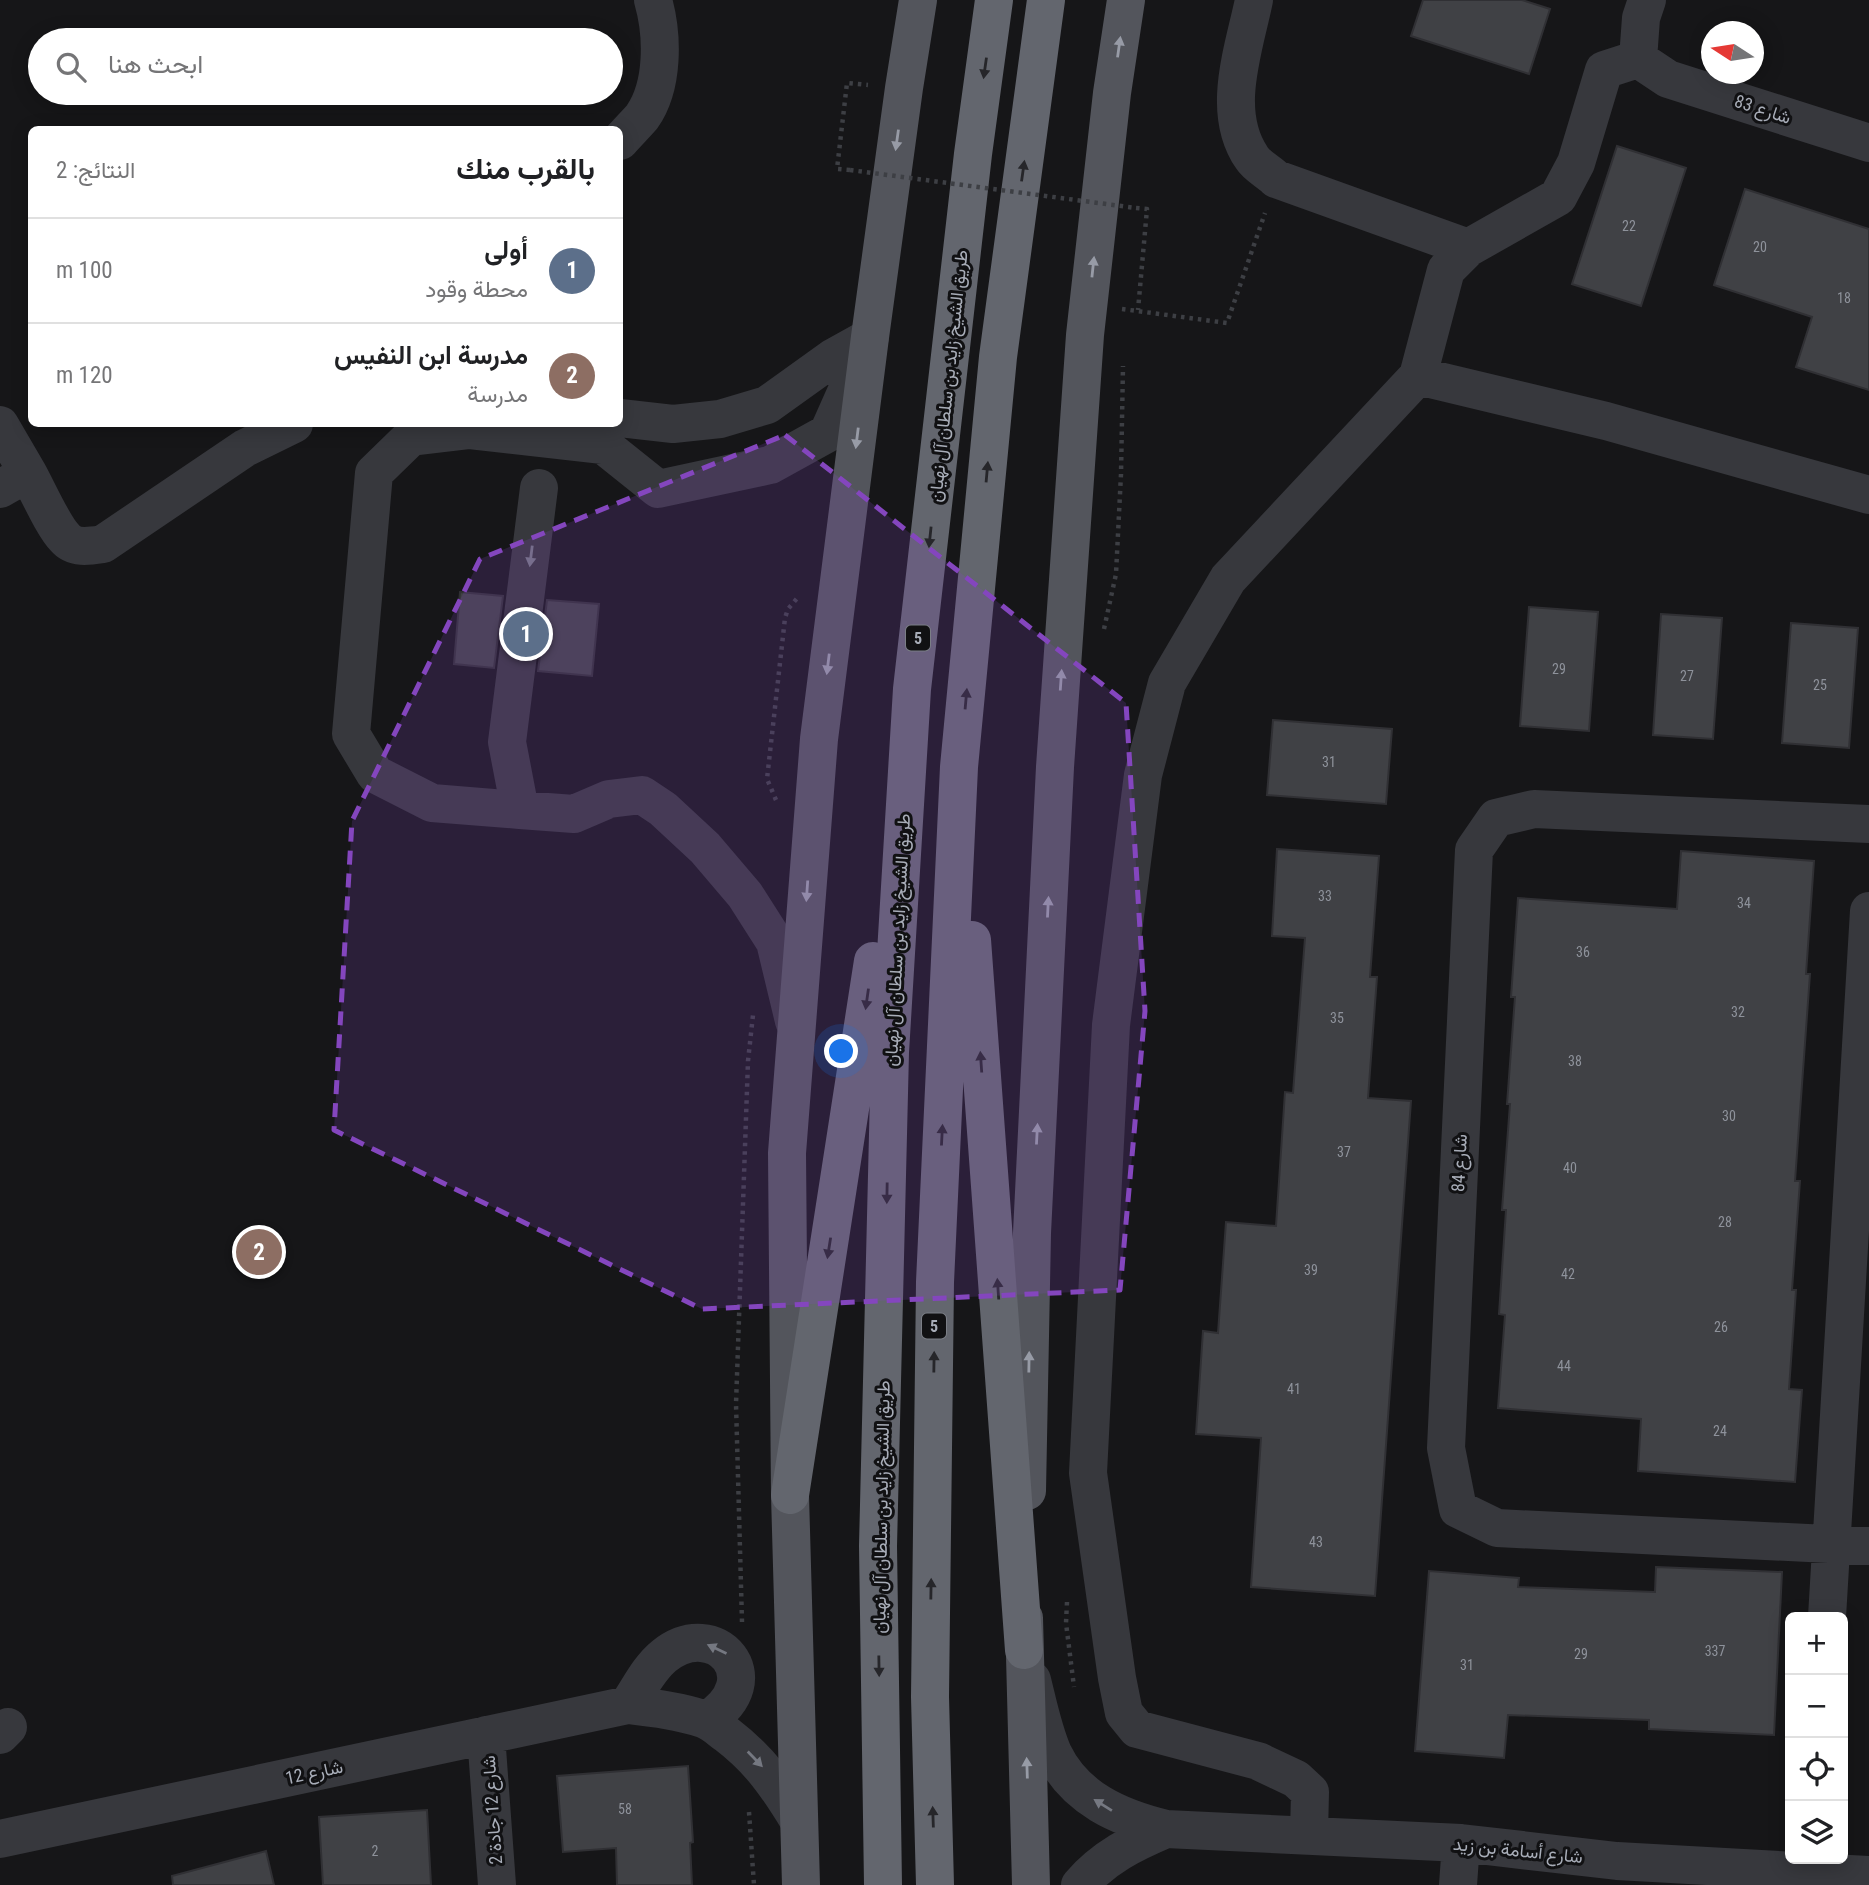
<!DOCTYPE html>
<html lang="ar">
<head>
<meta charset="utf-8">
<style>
  body { margin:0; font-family:"Roboto Condensed",Vazirmatn,sans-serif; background:#f2f2f2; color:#202124; direction:rtl }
  .controls { position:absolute; right:21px; bottom:21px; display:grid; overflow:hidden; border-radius:10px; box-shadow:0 4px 18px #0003 }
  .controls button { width:63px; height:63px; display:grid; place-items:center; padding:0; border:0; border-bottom:2px solid #e0e0e0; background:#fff; color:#202124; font:35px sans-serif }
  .compass { position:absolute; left:1701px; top:21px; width:63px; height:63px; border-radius:50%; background:#fff; box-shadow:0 4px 18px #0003; rotate:282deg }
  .you { position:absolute; left:842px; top:1052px; width:24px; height:24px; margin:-18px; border:5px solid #fff; border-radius:50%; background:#1a73e8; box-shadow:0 0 0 10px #1a73e833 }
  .badge { display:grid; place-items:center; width:46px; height:46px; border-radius:50%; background:#7e622b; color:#fff; font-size:23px; font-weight:700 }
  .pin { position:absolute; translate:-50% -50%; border:4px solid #fff; box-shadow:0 2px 7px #0006 }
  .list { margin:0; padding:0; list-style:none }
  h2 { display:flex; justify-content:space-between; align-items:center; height:91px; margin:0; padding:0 28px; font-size:30px }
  h2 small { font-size:23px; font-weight:400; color:#757577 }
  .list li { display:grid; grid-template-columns:46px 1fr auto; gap:21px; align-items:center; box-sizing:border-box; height:105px; padding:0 28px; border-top:2px solid #e0e0e0 }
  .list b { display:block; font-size:26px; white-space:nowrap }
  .list p { margin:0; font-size:23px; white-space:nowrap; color:#757577 }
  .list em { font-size:23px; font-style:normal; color:#757577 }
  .icon { flex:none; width:38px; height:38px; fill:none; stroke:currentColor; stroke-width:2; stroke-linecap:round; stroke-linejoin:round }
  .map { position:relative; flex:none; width:1869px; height:1885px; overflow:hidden; direction:ltr }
  .search { position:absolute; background:#fff; box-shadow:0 4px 18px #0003; left:28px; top:28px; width:595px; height:77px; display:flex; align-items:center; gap:18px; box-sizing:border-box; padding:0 24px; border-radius:38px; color:#757577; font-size:26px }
  .panel { position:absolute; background:#fff; box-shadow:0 4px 18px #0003; left:28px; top:126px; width:595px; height:301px; border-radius:10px; direction:rtl }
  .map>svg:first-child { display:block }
  .building { fill:#404145; stroke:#303034; stroke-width:2 }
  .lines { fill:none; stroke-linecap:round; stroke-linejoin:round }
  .path { stroke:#3d3f44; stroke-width:4.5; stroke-dasharray:3.5 5; stroke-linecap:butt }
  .minor { stroke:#37383d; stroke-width:38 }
  .major { stroke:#53555c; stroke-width:38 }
  .highway { stroke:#63666e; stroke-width:38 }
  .path-bridge { stroke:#3d3f44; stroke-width:4.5; stroke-dasharray:3.5 5; stroke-linecap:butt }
  .oneway { fill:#979ba6 }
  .oneway2 { fill:#26262a }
  .oneway3 { fill:#757881 }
  .marked { fill:#8446be; fill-opacity:0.2; stroke:#8446be; stroke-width:5; stroke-dasharray:14 9; stroke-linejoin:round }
  .labels { text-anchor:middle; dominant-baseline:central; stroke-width:6; stroke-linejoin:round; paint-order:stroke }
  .number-label { font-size:14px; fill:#8e929b }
  .shield { fill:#111113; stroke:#7b7e86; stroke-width:2 }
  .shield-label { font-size:16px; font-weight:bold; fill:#a8adb8 }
  .street-label { font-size:18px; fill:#a8adb8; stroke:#111113 }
</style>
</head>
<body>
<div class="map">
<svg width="1869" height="1885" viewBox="0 0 1869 1885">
  <rect width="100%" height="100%" fill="#161618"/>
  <path class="building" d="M1423,0H1522L1550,9L1529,74L1411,36Z
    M1617,146L1686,168L1641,306L1572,284Z
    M1745,189L1869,229V390L1796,367L1812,317L1714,285Z
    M460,592L503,596L494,668L454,664Z
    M547,600L599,604L592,676L538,671Z
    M1529,607L1598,612L1589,731L1520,726Z
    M1661,614L1722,618L1713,739L1653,735Z
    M1791,623L1858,628L1849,748L1782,743Z
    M1273,720L1392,729L1386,804L1267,795Z
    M1277,849L1379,856L1370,977H1377L1368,1098L1411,1101L1375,1596L1251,1587L1261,1438L1196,1434L1203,1331L1218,1333L1226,1222L1276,1226L1285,1092L1293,1093L1305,938L1272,936Z
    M1681,851L1814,861L1806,974H1810L1795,1181H1800L1792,1290H1796L1789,1389L1802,1390L1795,1482L1638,1471L1641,1419L1498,1408L1505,1315L1499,1314L1506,1210H1502L1510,1104H1507L1515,997H1511L1518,898L1677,909Z
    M1656,1567L1782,1572L1774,1735L1649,1729V1720L1508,1715L1504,1758L1415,1751L1429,1571L1519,1578L1518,1587L1655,1592Z
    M688,1766L693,1842L690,1843L692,1885H617L616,1848L563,1852L557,1776Z
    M427,1810L431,1885H323L319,1817Z
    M266,1851L274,1885H173L172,1876Z"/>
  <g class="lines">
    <path class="path" d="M850,170L837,169L847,83L868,85
      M1136,208L1147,209L1138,310
      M1122,309L1227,323L1265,213
      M1104,629L1116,574L1121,474L1123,366
      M776,800L767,779L785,618L788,609L799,596
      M1067,1602L1066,1623L1074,1687
      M742,1622L736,1404L748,1061L753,1015
      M749,1812L754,1885"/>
    <path class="minor" d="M1254,0C1244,49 1220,112 1252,158C1257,166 1269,172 1276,179L1468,248
      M1638,59L1668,79L1869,143
      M1638,59L1641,18L1647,0
      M620,141C627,133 635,125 642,117C664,86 663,35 653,0
      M1418,376L1606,421L1869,495
      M620,418L673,424L720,419L767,405L834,357L870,337
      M0,425L28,473L0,489
      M28,473C37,489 53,526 65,538C74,549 90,546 103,544L245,448L294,424
      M520,810L507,742L539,488
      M1869,824L1534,809L1496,818L1474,850L1446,1448L1458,1509L1497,1528L1869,1546
      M794,1021L775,942L745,895L705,848L663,809L642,795L609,799L574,814L520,810L432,803L375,774L351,734L374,473L411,437L470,430L603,445L658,489L770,465L828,433L864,352
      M1827,1617L1869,911
      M1032,1680C1038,1704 1043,1730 1053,1753C1075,1799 1120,1818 1166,1829L1461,1843L1617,1861L1869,1875
      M628,1705C639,1689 649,1668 664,1656C715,1615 772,1679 707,1720
      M0,1735L8,1727
      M486,1735L497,1885
      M1309,1834L1310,1792L1296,1779L1258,1761L1137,1729L1124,1713L1117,1678L1088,1473L1111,1025L1143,775L1167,683L1228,579L1418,376L1446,270L1468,248L1558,197L1576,163L1604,70L1638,59
      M0,1839L628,1705C653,1708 679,1711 703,1719C712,1722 719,1729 726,1734C760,1760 777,1785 799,1821
      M1080,1885C1104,1857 1133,1843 1166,1829
      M1458,1885L1461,1843"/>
    <path class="major" d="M1027,1491L1032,1233L1055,767L1085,335L1112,93L1126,0
      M1024,1618L1031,1885
      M801,1885L790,1495L787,1153L819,739L870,337L904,88L918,0"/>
    <path class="highway" d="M972,940L1024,1650
      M790,1495L873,961
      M883,1885L878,1546L890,1052L912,689L973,154L994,0
      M935,1885L930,1697L935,1282L959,767L998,357L1046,0"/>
    <path class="path-bridge" d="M850,170L1136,208"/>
  </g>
  <defs><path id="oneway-solid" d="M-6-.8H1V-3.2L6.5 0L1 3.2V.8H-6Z" transform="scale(1.75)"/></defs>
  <g class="oneway">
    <use href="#oneway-solid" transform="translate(1119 47) rotate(-82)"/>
    <use href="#oneway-solid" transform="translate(897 140) rotate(98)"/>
    <use href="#oneway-solid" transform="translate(1093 267) rotate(-84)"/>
    <use href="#oneway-solid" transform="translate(857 438) rotate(97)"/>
    <use href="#oneway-solid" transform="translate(828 664) rotate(97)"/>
    <use href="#oneway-solid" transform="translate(1061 680) rotate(-86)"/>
    <use href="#oneway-solid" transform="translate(807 891) rotate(94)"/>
    <use href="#oneway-solid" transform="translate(1048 907) rotate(-87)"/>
    <use href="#oneway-solid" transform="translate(1037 1134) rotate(-87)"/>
    <use href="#oneway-solid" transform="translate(1029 1362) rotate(-89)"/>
    <use href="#oneway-solid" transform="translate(1027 1768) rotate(-92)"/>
  </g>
  <g class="oneway2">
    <use href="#oneway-solid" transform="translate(985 68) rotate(98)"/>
    <use href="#oneway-solid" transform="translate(1023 171) rotate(-82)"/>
    <use href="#oneway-solid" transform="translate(987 472) rotate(-85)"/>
    <use href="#oneway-solid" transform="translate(930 537) rotate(96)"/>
    <use href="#oneway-solid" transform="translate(966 699) rotate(-85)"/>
    <use href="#oneway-solid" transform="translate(867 999) rotate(98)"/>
    <use href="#oneway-solid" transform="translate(981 1062) rotate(-94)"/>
    <use href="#oneway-solid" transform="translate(942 1135) rotate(-87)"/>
    <use href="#oneway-solid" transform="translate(887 1193) rotate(91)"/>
    <use href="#oneway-solid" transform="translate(829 1248) rotate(99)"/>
    <use href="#oneway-solid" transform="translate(998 1289) rotate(-94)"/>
    <use href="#oneway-solid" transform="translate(934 1362) rotate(-89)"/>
    <use href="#oneway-solid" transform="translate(931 1589) rotate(-89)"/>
    <use href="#oneway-solid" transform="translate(879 1666) rotate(89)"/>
    <use href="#oneway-solid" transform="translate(933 1817) rotate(-92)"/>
  </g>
  <g class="oneway3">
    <use href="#oneway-solid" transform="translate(531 556) rotate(97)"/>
    <use href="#oneway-solid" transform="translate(717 1649) rotate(-155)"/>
    <use href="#oneway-solid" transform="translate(755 1759) rotate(46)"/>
    <use href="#oneway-solid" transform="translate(1103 1805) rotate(-148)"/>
  </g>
  <path class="marked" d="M785,435L1126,703L1145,1011L1120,1290L702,1309L334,1130L352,821L480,559Z"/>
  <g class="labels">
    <g class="number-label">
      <text x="1629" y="226">22</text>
      <text x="1760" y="247">20</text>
      <text x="1844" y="298">18</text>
      <text x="1559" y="669">29</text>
      <text x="1687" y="676">27</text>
      <text x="1820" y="685">25</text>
      <text x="1329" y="762">31</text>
      <text x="1325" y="896">33</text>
      <text x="1744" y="903">34</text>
      <text x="1583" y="952">36</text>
      <text x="1738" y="1012">32</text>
      <text x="1337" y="1018">35</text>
      <text x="1575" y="1061">38</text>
      <text x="1729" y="1116">30</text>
      <text x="1344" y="1152">37</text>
      <text x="1570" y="1168">40</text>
      <text x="1725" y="1222">28</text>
      <text x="1311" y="1270">39</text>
      <text x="1568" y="1274">42</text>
      <text x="1721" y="1327">26</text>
      <text x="1564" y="1366">44</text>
      <text x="1294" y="1389">41</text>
      <text x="1720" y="1431">24</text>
      <text x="1316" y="1542">43</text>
      <text x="1715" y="1651">337</text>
      <text x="1581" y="1654">29</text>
      <text x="1467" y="1665">31</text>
      <text x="625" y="1809">58</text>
      <text x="375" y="1851">2</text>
    </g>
    <g class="shield">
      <rect x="906" y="625.5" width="24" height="25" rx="5"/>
      <rect x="922" y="1313.5" width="24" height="25" rx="5"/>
    </g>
    <g class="shield-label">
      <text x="918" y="638">5</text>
      <text x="934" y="1326">5</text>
    </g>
    <g class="street-label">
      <text transform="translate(1763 109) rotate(18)">شارع 83</text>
      <text transform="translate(948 376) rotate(-84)">طريق الشيخ زايد بن سلطان آل نهيان</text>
      <text transform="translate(897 940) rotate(-87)">طريق الشيخ زايد بن سلطان آل نهيان</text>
      <text transform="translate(1459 1163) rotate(-87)">شارع 84</text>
      <text transform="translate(881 1507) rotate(-89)">طريق الشيخ زايد بن سلطان آل نهيان</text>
      <text transform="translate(314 1772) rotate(-12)">شارع 12</text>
      <text transform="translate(492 1810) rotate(-94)">شارع 12 جادة 2</text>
      <text transform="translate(1518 1850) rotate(6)">شارع أسامة بن زيد</text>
    </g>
  </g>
</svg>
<div class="controls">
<button>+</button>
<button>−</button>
<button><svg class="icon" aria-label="locate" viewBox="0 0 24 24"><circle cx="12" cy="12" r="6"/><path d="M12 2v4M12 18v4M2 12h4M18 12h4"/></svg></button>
<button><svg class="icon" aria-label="layers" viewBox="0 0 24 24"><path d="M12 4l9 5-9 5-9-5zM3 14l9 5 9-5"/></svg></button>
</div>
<svg class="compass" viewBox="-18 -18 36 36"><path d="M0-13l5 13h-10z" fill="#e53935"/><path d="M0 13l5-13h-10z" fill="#757577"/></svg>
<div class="you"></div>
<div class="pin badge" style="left:526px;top:634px;background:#5c6f8a">1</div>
<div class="pin badge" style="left:259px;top:1252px;background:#8d6e63">2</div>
<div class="search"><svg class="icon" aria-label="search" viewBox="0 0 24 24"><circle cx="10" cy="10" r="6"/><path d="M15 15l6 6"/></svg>ابحث هنا</div>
<section class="panel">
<h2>بالقرب منك<small>النتائج: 2</small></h2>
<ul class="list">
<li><span class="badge" style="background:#5c6f8a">1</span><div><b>أولى</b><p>محطة وقود</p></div><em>100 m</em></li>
<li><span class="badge" style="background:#8d6e63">2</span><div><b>مدرسة ابن النفيس</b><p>مدرسة</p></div><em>120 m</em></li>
</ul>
</section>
</div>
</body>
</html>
